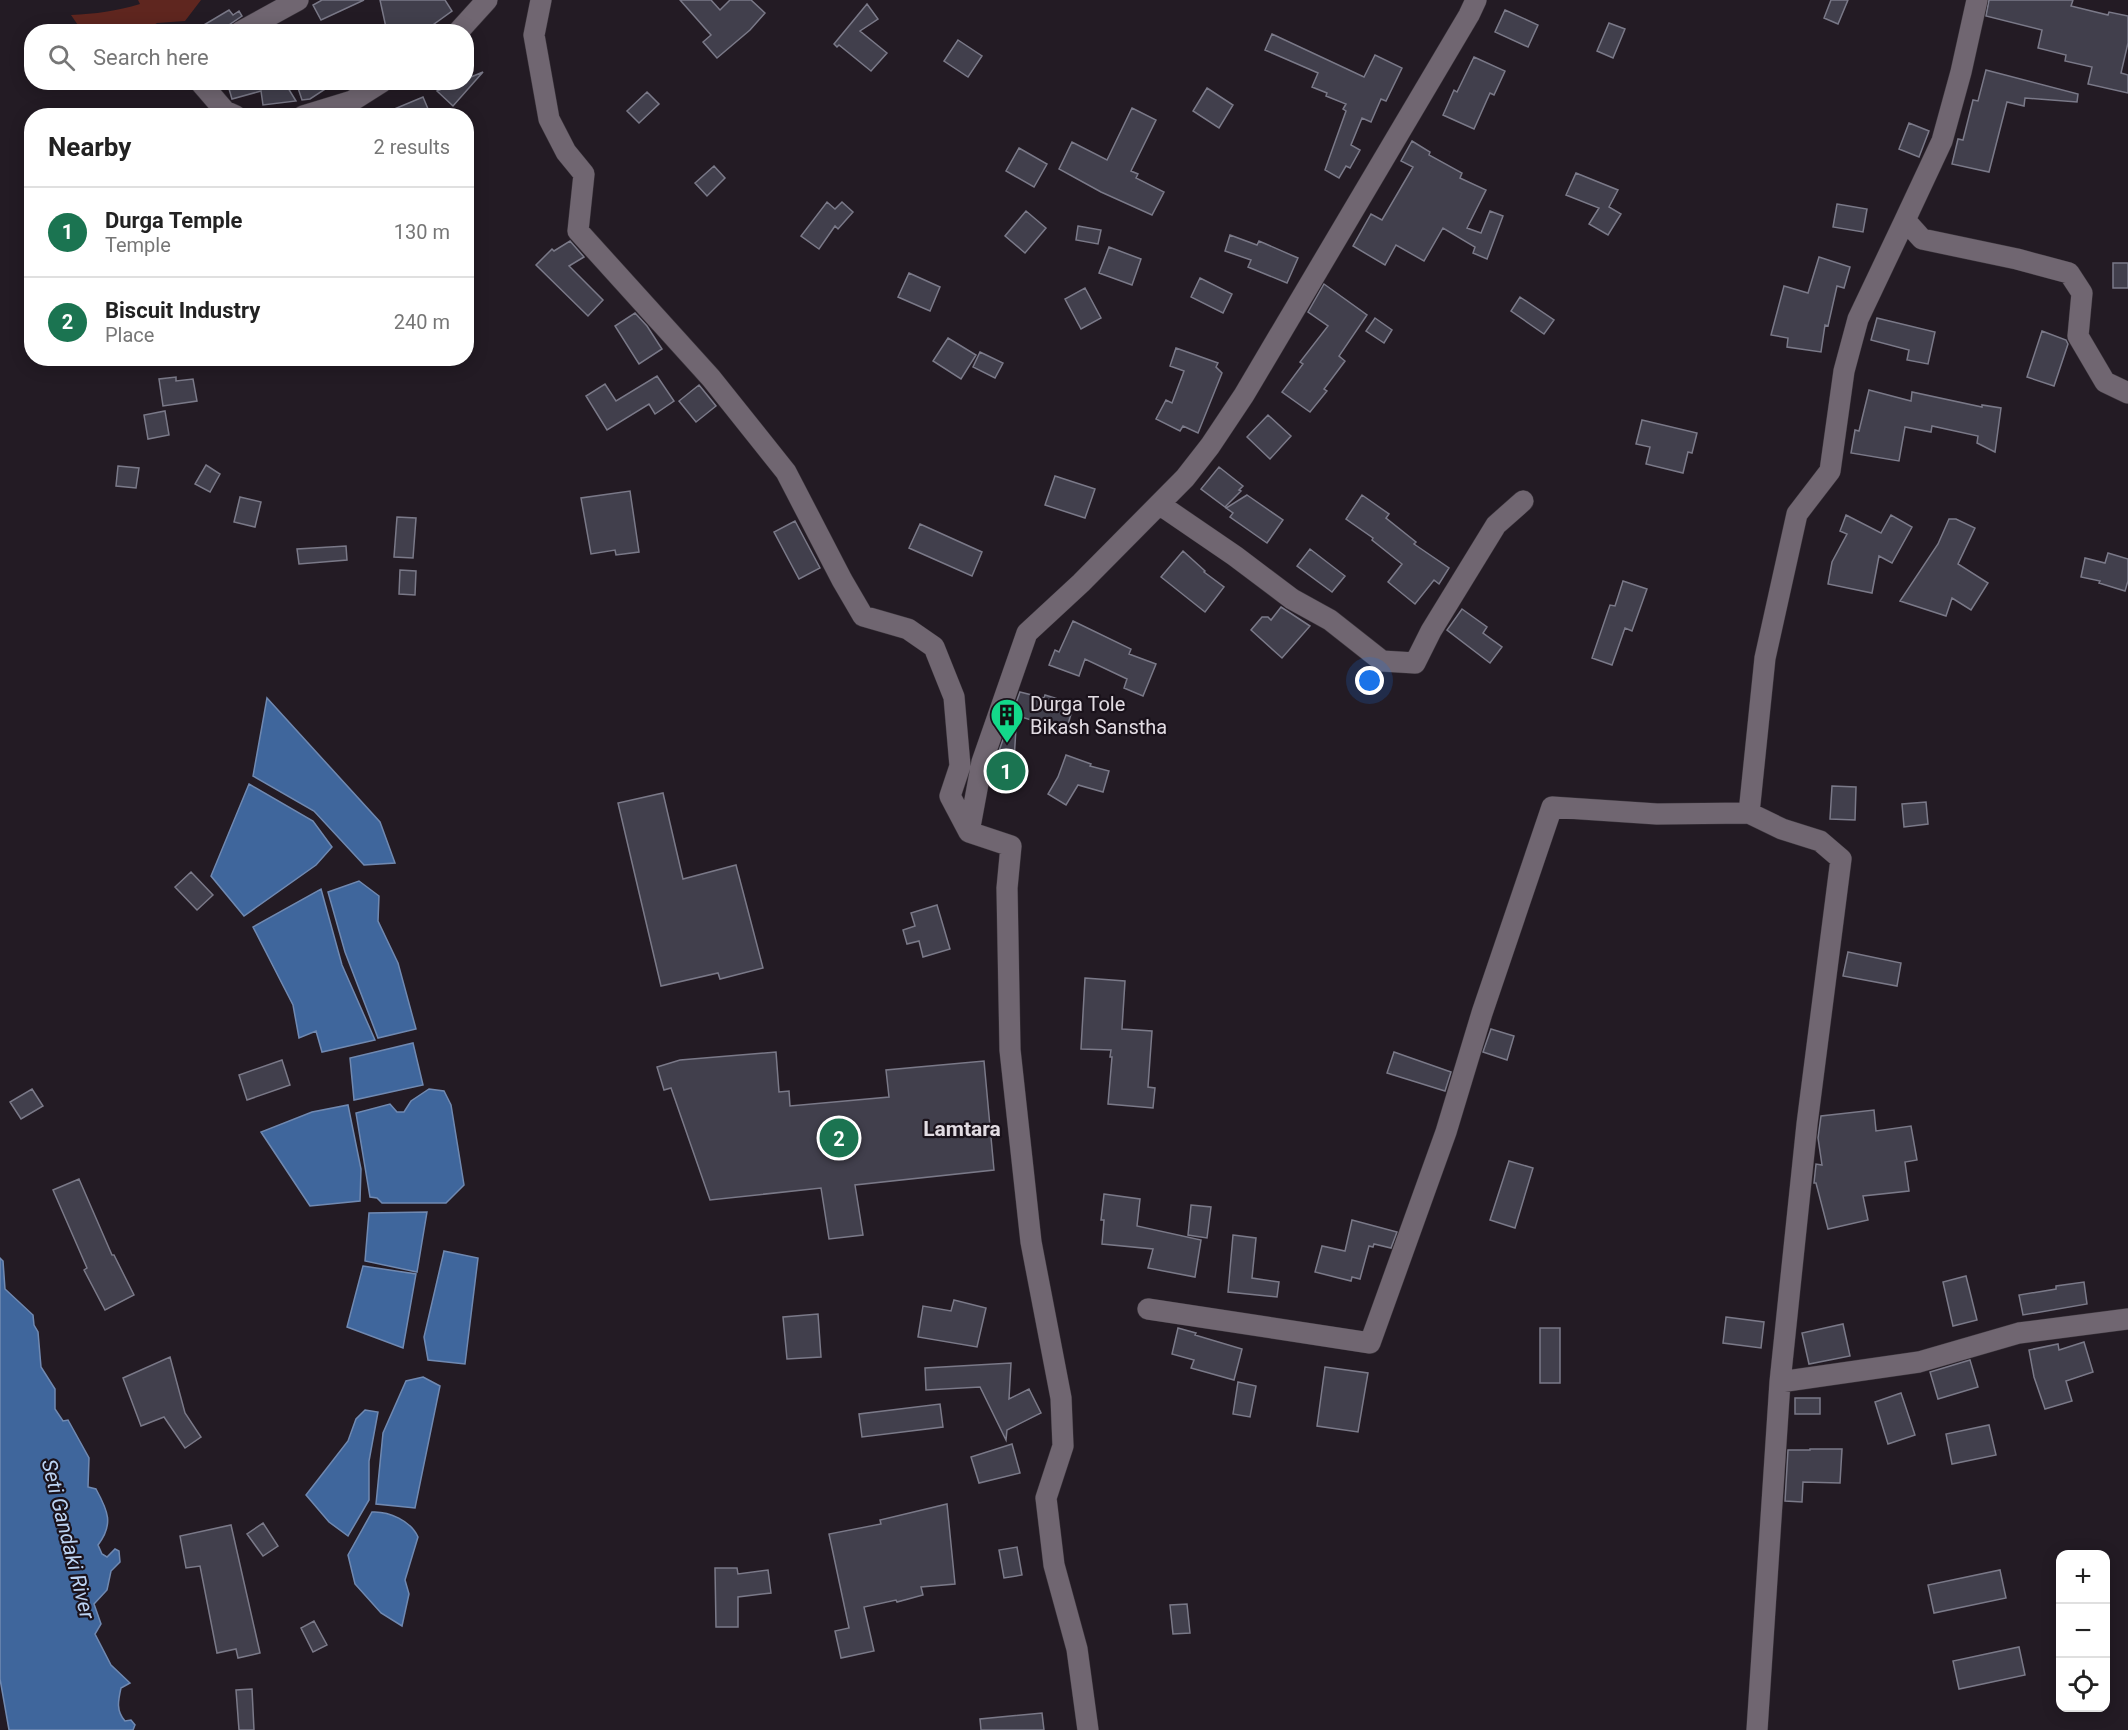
<!DOCTYPE html>
<html lang="en">
<head>
<meta charset="utf-8">
<style>
  body { margin:0; font-family:Roboto,sans-serif; background:#f6f6f6; color:#222 }
  .controls { position:absolute; right:18px; bottom:18px; display:grid; overflow:hidden; border-radius:12px; box-shadow:0 3px 15px #0003 }
  .controls button { width:54px; height:54px; display:grid; place-items:center; padding:0; border:0; border-bottom:2px solid #e0e0e0; background:#fff; color:#222; font:30px sans-serif }
  .you { position:absolute; left:1370px; top:681px; width:21px; height:21px; margin:-15px; border:4px solid #fff; border-radius:50%; background:#1a73e8; box-shadow:0 0 0 9px #1a73e833 }
  .badge { display:grid; place-items:center; width:39px; height:39px; border-radius:50%; background:#1b7451; color:#fff; font-size:20px; font-weight:700 }
  .pin { position:absolute; translate:-50% -50%; border:3px solid #fff; box-shadow:0 2px 6px #0006 }
  .list { margin:0; padding:0; list-style:none }
  h2 { display:flex; justify-content:space-between; align-items:center; height:78px; margin:0; padding:0 24px; font-size:26px }
  h2 small { font-size:20px; font-weight:400; color:#767676 }
  .list li { display:grid; grid-template-columns:39px 1fr auto; gap:18px; align-items:center; box-sizing:border-box; height:90px; padding:0 24px; border-top:2px solid #e0e0e0 }
  .list b { display:block; font-size:22px; white-space:nowrap }
  .list p { margin:0; font-size:20px; white-space:nowrap; color:#767676 }
  .list em { font-size:20px; font-style:normal; color:#767676 }
  .icon { flex:none; width:33px; height:33px; fill:none; stroke:currentColor; stroke-width:2; stroke-linecap:round; stroke-linejoin:round }
  .map { position:relative; flex:none; width:2128px; height:1730px; overflow:hidden }
  .search { position:absolute; background:#fff; box-shadow:0 3px 15px #0003; left:24px; top:24px; width:450px; height:66px; display:flex; align-items:center; gap:15px; box-sizing:border-box; padding:0 21px; border-radius:24px; color:#767676; font-size:22px }
  .panel { position:absolute; background:#fff; box-shadow:0 3px 15px #0003; left:24px; top:108px; width:450px; height:258px; border-radius:24px }
  .map>svg:first-child { display:block }
  .green { fill:#5f261f }
  .water { fill:#3f669c; stroke:#7089b1; stroke-width:1.5 }
  .building { fill:#413f4c; stroke:#7a7988; stroke-width:1.5 }
  .lines { fill:none; stroke-linecap:round; stroke-linejoin:round }
  .minor-casing { stroke:#3b353c; stroke-width:22 }
  .minor { stroke:#706671; stroke-width:21 }
  .labels { text-anchor:middle; dominant-baseline:central; stroke-width:4.5; stroke-linejoin:round; paint-order:stroke }
  .poi-label { font-size:20px; fill:#e2dce3; stroke:#1a121b; text-anchor:start }
  .neighbourhood-label { font-size:21px; font-weight:bold; fill:#e2dce3; stroke:#1a121b }
  .water-label { font-size:21px; font-style:italic; fill:#bdd4f4; stroke:#1a121b }
</style>
</head>
<body>
<div class="map">
<svg width="2128" height="1730" viewBox="0 0 2128 1730">
  <rect width="100%" height="100%" fill="#231b24"/>
  <path class="green" d="M138,0H201L185,21L157,23L144,31H82L71,15C95,14 117,11 140,4Z"/>
  <path class="water" d="M267,698L380,822L395,863L364,865L314,811L253,776Z
    M249,784L313,821L332,847L316,865L244,916L211,876Z
    M359,881L379,896L378,921L398,963L416,1029L378,1038L345,952L328,892Z
    M321,889L342,965L375,1040L322,1052L316,1031L299,1038L293,1005L253,927Z
    M413,1043L423,1085L354,1100L350,1058Z
    M429,1089L444,1091L451,1105L464,1185L446,1203H382L377,1198L370,1197L356,1113L390,1104L397,1112H404L411,1101Z
    M348,1105L361,1169L360,1201L310,1206L261,1132L312,1112Z
    M427,1212L417,1272L365,1261L369,1213Z
    M444,1251L478,1258L465,1364L428,1360L424,1337Z
    M0,1258L3,1261L5,1289L33,1315L34,1325L38,1332L41,1367L55,1389V1409L63,1421L68,1420L89,1458L88,1487L96,1489C108,1511 114,1524 98,1545L102,1554L107,1557L115,1549L119,1551L120,1562L111,1571L107,1590L94,1604L101,1624L95,1634L111,1665L130,1683L121,1688C118,1701 116,1711 125,1721L131,1720L135,1725L133,1730H9L0,1679Z
    M363,1266L416,1274L403,1348L347,1327Z
    M423,1377L440,1386L415,1508L376,1504L383,1433L406,1381Z
    M365,1410L378,1412L369,1461V1500L348,1536L329,1522L306,1495L348,1441L356,1419Z
    M372,1512C389,1511 411,1521 418,1537L405,1580L409,1594L402,1626L381,1613L355,1584L348,1555Z"/>
  <path class="building" d="M322,0H364L321,20L313,5Z
    M380,0H445L452,11L423,32H387Z
    M680,0H711L720,10L730,0H751L765,13L750,30L717,58L703,42L711,35Z
    M1831,0H1848L1838,24L1824,18Z
    M1989,0H2073L2071,6L2108,15L2109,12L2128,16V43L2121,73L2128,75V93L2088,84L2092,67L2065,61L2066,55L2038,48L2042,30L1986,16Z
    M867,4L878,19L860,31L887,53L871,71L839,45L837,47L834,44Z
    M229,10L233,15L239,11L242,16L229,25L227,32H192Z
    M1505,10L1538,25L1528,47L1495,32Z
    M1609,23L1625,29L1613,58L1597,51Z
    M1272,34L1364,77L1375,55L1402,68L1386,101L1381,99L1371,122L1362,118L1351,145L1360,150L1350,168L1346,166L1339,178L1325,170L1346,111L1343,109L1346,104L1326,96L1327,93L1312,87L1318,73L1265,50Z
    M958,40L982,56L968,77L944,61Z
    M1474,57L1505,71L1494,95L1490,93L1474,129L1443,115L1454,90L1457,92Z
    M1986,70L2078,94L2077,102L2025,98L2024,106L2007,102L1989,172L1952,164L1958,139L1963,140L1973,100L1978,101Z
    M483,72L453,106L437,91L458,82H466V79Z
    M227,82L285,83L296,101L263,105L261,91L232,99Z
    M296,82H336L310,99L302,100Z
    M1207,88L1233,105L1219,128L1193,111Z
    M647,92L659,104L639,123L627,111Z
    M423,97L431,116H380V115Z
    M1132,108L1156,120L1131,171L1138,174L1136,178L1164,192L1152,215L1101,192L1059,169L1072,142L1107,160Z
    M1909,123L1929,131L1919,157L1899,149Z
    M1412,141L1430,152L1429,155L1462,173L1460,178L1486,190L1467,228L1481,233L1490,211L1503,216L1487,259L1473,253L1475,247L1443,228L1424,261L1396,245L1385,265L1353,246L1371,214L1382,220L1413,167L1401,161Z
    M1019,148L1047,164L1034,187L1006,171Z
    M714,166L725,178L707,196L695,183Z
    M1576,173L1618,190L1609,207L1621,214L1608,235L1589,224L1599,208L1566,195Z
    M827,202L835,209L842,202L853,212L838,229L835,226L819,249L801,236Z
    M1837,204L1867,209L1863,232L1833,227Z
    M1026,211L1046,228L1025,253L1005,236Z
    M1078,226L1101,230L1098,244L1076,240Z
    M1230,235L1257,245L1259,241L1298,258L1287,283L1248,267L1251,260L1225,251Z
    M570,241L584,257L569,266L603,300L588,316L536,265L552,249L554,251Z
    M1109,247L1141,259L1132,285L1099,273Z
    M1819,257L1850,267L1844,288L1837,286L1828,326L1825,325L1821,352L1787,347L1788,338L1771,335L1784,286L1808,293Z
    M2113,263H2128V288H2113Z
    M909,273L940,287L930,311L898,297Z
    M1200,278L1232,294L1223,313L1191,297Z
    M1324,284L1367,315L1339,356L1345,361L1324,389L1327,391L1310,412L1282,392L1303,364L1300,362L1328,326L1308,312Z
    M1085,288L1101,318L1081,329L1065,299Z
    M1520,297L1554,320L1544,334L1511,311Z
    M635,313L647,326L662,349L639,364L615,326Z
    M1375,318L1392,330L1384,343L1366,331Z
    M1877,318L1935,332L1928,364L1907,360L1909,350L1871,340Z
    M2042,331L2066,340L2068,344L2054,386L2027,377Z
    M948,338L976,355L961,379L933,361Z
    M1176,348L1218,363L1216,367L1222,373L1198,433L1183,426L1180,431L1156,419L1166,400L1172,403L1184,371L1170,366Z
    M980,352L1003,363L995,378L973,367Z
    M657,376L674,401L655,414L649,404L607,430L586,396L605,384L616,401Z
    M176,377V381L193,379L197,401L163,406L159,379Z
    M699,385L716,406L696,422L679,401Z
    M1869,390L1911,401L1912,392L1982,407V405L2001,408L1995,452L1977,443L1978,436L1932,426L1931,432L1905,427L1899,461L1851,453L1855,430L1859,431Z
    M165,411L169,435L148,439L144,415Z
    M1268,415L1291,436L1270,459L1247,437Z
    M1642,420L1697,433L1692,453L1688,452L1683,473L1646,464L1650,447L1636,444Z
    M206,465L220,474L210,492L195,484Z
    M118,466L139,468L136,488L116,486Z
    M1219,467L1243,486L1239,490L1241,491L1225,507L1201,489Z
    M1055,476L1095,489L1085,518L1045,505Z
    M630,491L639,552L616,555L615,550L591,554L581,498Z
    M1247,495L1283,520L1267,543L1230,517L1233,513L1226,508Z
    M1362,495L1389,514L1386,518L1416,542L1414,544L1449,568L1439,584L1434,580L1415,604L1388,582L1402,564L1372,540L1373,538L1346,519Z
    M240,497L261,502L255,527L234,522Z
    M1846,515L1881,533L1891,515L1912,527L1892,563L1879,556L1872,593L1828,584L1832,562L1847,534L1840,531Z
    M397,517L416,518L413,558L394,557Z
    M1949,519H1956L1975,528L1958,564L1988,583L1971,610L1952,598L1946,616L1900,601L1938,544Z
    M795,521L820,568L799,579L774,532Z
    M920,524L982,552L972,576L909,548Z
    M346,546L347,560L299,564L297,549Z
    M1310,549L1345,576L1332,592L1297,566Z
    M1183,551L1205,571L1204,572L1224,587L1205,612L1161,577Z
    M2108,553L2128,559V581L2125,591L2099,583L2100,581L2081,577L2085,558L2105,563Z
    M400,570L416,571L415,595L399,594Z
    M1623,581L1647,589L1632,631L1625,628L1612,665L1592,658L1610,605L1615,606Z
    M1281,607L1310,626L1282,658L1251,630L1262,617H1268L1271,620Z
    M1462,609L1487,627L1483,633L1502,647L1490,663L1447,630Z
    M1073,621L1131,649L1129,654L1156,664L1143,696L1124,688L1127,679L1085,659L1079,676L1049,665L1055,650L1059,652Z
    M1020,692L1044,698L1045,695L1074,704L1066,731L1012,714Z
    M1007,728H1016L1014,761L999,760V751Z
    M1066,755L1091,764L1090,766L1109,771L1103,792L1078,785L1066,805L1048,794L1058,777Z
    M1832,786L1856,787L1855,820L1830,819Z
    M663,793L683,879L736,865L763,968L720,979L718,973L661,986L618,803Z
    M1926,802L1928,824L1904,827L1902,804Z
    M191,872L213,895L197,910L175,887Z
    M937,905L950,949L923,957L919,941L907,944L903,930L915,926L911,913Z
    M1848,952L1901,963L1897,986L1843,976Z
    M1085,978L1125,981L1122,1029L1152,1031L1148,1087L1155,1088L1153,1108L1108,1104L1112,1057H1110L1111,1050L1081,1049Z
    M1491,1029L1514,1036L1507,1060L1483,1052Z
    M776,1052L779,1092L789,1091L790,1106L889,1097L886,1070L984,1061L994,1170L855,1185L863,1235L829,1239L821,1188L710,1200L671,1088L664,1090L657,1067L680,1060Z
    M1394,1052L1451,1072L1445,1091L1387,1073Z
    M282,1060L290,1085L247,1100L239,1075Z
    M32,1089L43,1106L21,1119L10,1102Z
    M1874,1110L1876,1131L1911,1126L1917,1160L1905,1162L1909,1191L1863,1196L1868,1220L1828,1229L1816,1183H1814L1816,1164L1822,1165L1818,1138L1821,1116Z
    M1509,1161L1533,1168L1515,1228L1490,1220Z
    M79,1179L112,1255H114L134,1295L105,1310L84,1270L87,1268L53,1190Z
    M1104,1194L1140,1199L1137,1226L1201,1240L1195,1277L1148,1268L1153,1249L1102,1244L1104,1220H1101Z
    M1191,1205L1211,1207L1207,1238L1188,1235Z
    M1352,1220L1397,1232L1391,1248L1374,1244L1373,1247L1369,1246L1360,1279L1352,1277L1351,1281L1315,1272L1322,1246L1345,1251Z
    M1233,1235L1256,1238L1252,1278L1279,1282L1277,1297L1228,1292Z
    M1966,1276L1977,1320L1953,1326L1943,1282Z
    M2084,1282L2087,1304L2023,1315L2019,1295L2056,1289V1286Z
    M954,1300L986,1308L977,1347L918,1337L923,1306L951,1311Z
    M818,1314L821,1357L787,1359L783,1317Z
    M1726,1317L1764,1322L1761,1348L1723,1343Z
    M1843,1324L1850,1356L1809,1364L1802,1333Z
    M1178,1328L1196,1333L1195,1335L1242,1349L1234,1380L1191,1368L1194,1360L1172,1354Z
    M1540,1328H1560V1383H1540Z
    M2084,1342L2093,1372L2066,1381L2072,1401L2045,1409L2034,1377L2029,1350L2058,1344L2059,1350Z
    M170,1357L185,1413L201,1437L185,1448L164,1417L141,1426L123,1378Z
    M1970,1360L1978,1387L1938,1399L1930,1372Z
    M1011,1363L1009,1399L1029,1389L1041,1413L1007,1430L1006,1440L980,1387L926,1390L925,1368Z
    M1325,1367L1368,1373L1358,1432L1317,1426Z
    M1238,1382L1256,1386L1250,1417L1233,1414Z
    M1901,1393L1915,1435L1888,1444L1875,1402Z
    M1795,1398H1820V1414H1795Z
    M940,1404L943,1427L862,1437L859,1414Z
    M1989,1425L1996,1455L1952,1464L1946,1434Z
    M1012,1444L1020,1473L979,1483L971,1457Z
    M1810,1449H1842L1840,1483L1803,1482L1802,1502L1785,1501L1788,1450H1810Z
    M947,1504L955,1584L921,1587L923,1595L897,1602L896,1600L864,1607L874,1651L841,1658L835,1631L849,1628L829,1534L881,1524L880,1520Z
    M263,1523L278,1546L263,1556L247,1534Z
    M231,1525L260,1653L238,1658L236,1649L217,1653L200,1566L186,1568L180,1536Z
    M1017,1547L1022,1575L1004,1578L999,1550Z
    M715,1568H737L738,1574L768,1570L771,1593L738,1597V1627H716Z
    M2000,1570L2006,1598L1934,1613L1928,1585Z
    M1187,1604L1190,1633L1173,1634L1170,1605Z
    M314,1621L327,1645L313,1652L301,1628Z
    M2019,1647L2025,1675L1959,1689L1953,1661Z
    M252,1689L254,1730H239L236,1690Z
    M1042,1713L1044,1730H981L980,1719Z"/>
  <g class="lines">
    <g class="minor-casing">
      <path id="minor" d="M541,0L534,35L549,119L566,152L584,174L578,231L711,378L786,472L842,580L863,616L908,629L934,647L954,697L960,766L950,796L969,832
        M1977,0L1961,72L1942,141L1905,220L1922,239L2017,259L2069,273L2082,293L2078,336L2105,382L2128,393
        M240,32L298,0
        M458,32L487,0
        M200,82L225,111L236,116
        M303,116L352,101L382,82
        M1159,504L1235,556L1292,599L1330,620L1382,661L1415,663L1431,631L1496,525L1523,501
        M1148,1309L1370,1343L1446,1132L1482,1013L1552,807L1657,814L1749,813
        M1780,1382L1919,1362L2019,1333L2128,1319
        M1088,1730L1077,1649L1054,1565L1046,1498L1063,1446L1061,1398L1031,1242L1010,1050L1007,888L1011,846L969,832L982,762L1027,633L1081,583L1185,478L1210,446L1244,395L1469,15L1476,0
        M1757,1730L1780,1382L1807,1124L1841,859L1820,841L1782,829L1749,813L1765,658L1797,514L1830,471L1844,371L1858,319L1905,220"/>
    </g>
    <use href="#minor" class="minor"/>
  </g>
  <defs>
    <g id="building-pin" transform="scale(1.725)"><path d="M0 17L-7.5 6A9.5 9.5 0 1 1 7.5 6Z" fill="#13d98a" stroke="#1a121b"/><path d="M-4-6H4V6H1V3H-1V6H-4ZM-2.5-4.3h1.7v1.8h-1.7ZM.8-4.3h1.7v1.8H.8ZM-2.5-1h1.7V.8h-1.7ZM.8-1h1.7V.8H.8Z" fill="#111"/></g>
  </defs>
  <g fill-rule="evenodd">
    <use href="#building-pin" x="1007" y="715"/>
  </g>
  <g class="labels">
    <g class="poi-label">
      <text x="1030" y="704">Durga Tole<tspan x="1030" dy="23">Bikash Sanstha</tspan></text>
    </g>
    <g class="neighbourhood-label">
      <text x="962" y="1129">Lamtara</text>
    </g>
    <g class="water-label">
      <text transform="translate(68 1539) rotate(76)">Seti Gandaki River</text>
    </g>
  </g>
</svg>
<div class="controls">
<button>+</button>
<button>−</button>
<button><svg class="icon" aria-label="locate" viewBox="0 0 24 24"><circle cx="12" cy="12" r="6"/><path d="M12 2v4M12 18v4M2 12h4M18 12h4"/></svg></button>
</div>
<div class="you"></div>
<div class="pin badge" style="left:1006px;top:771px">1</div>
<div class="pin badge" style="left:839px;top:1138px">2</div>
<div class="search"><svg class="icon" aria-label="search" viewBox="0 0 24 24"><circle cx="10" cy="10" r="6"/><path d="M15 15l6 6"/></svg>Search here</div>
<section class="panel">
<h2>Nearby<small>2 results</small></h2>
<ul class="list">
<li><span class="badge">1</span><div><b>Durga Temple</b><p>Temple</p></div><em>130 m</em></li>
<li><span class="badge">2</span><div><b>Biscuit Industry</b><p>Place</p></div><em>240 m</em></li>
</ul>
</section>
</div>
</body>
</html>
